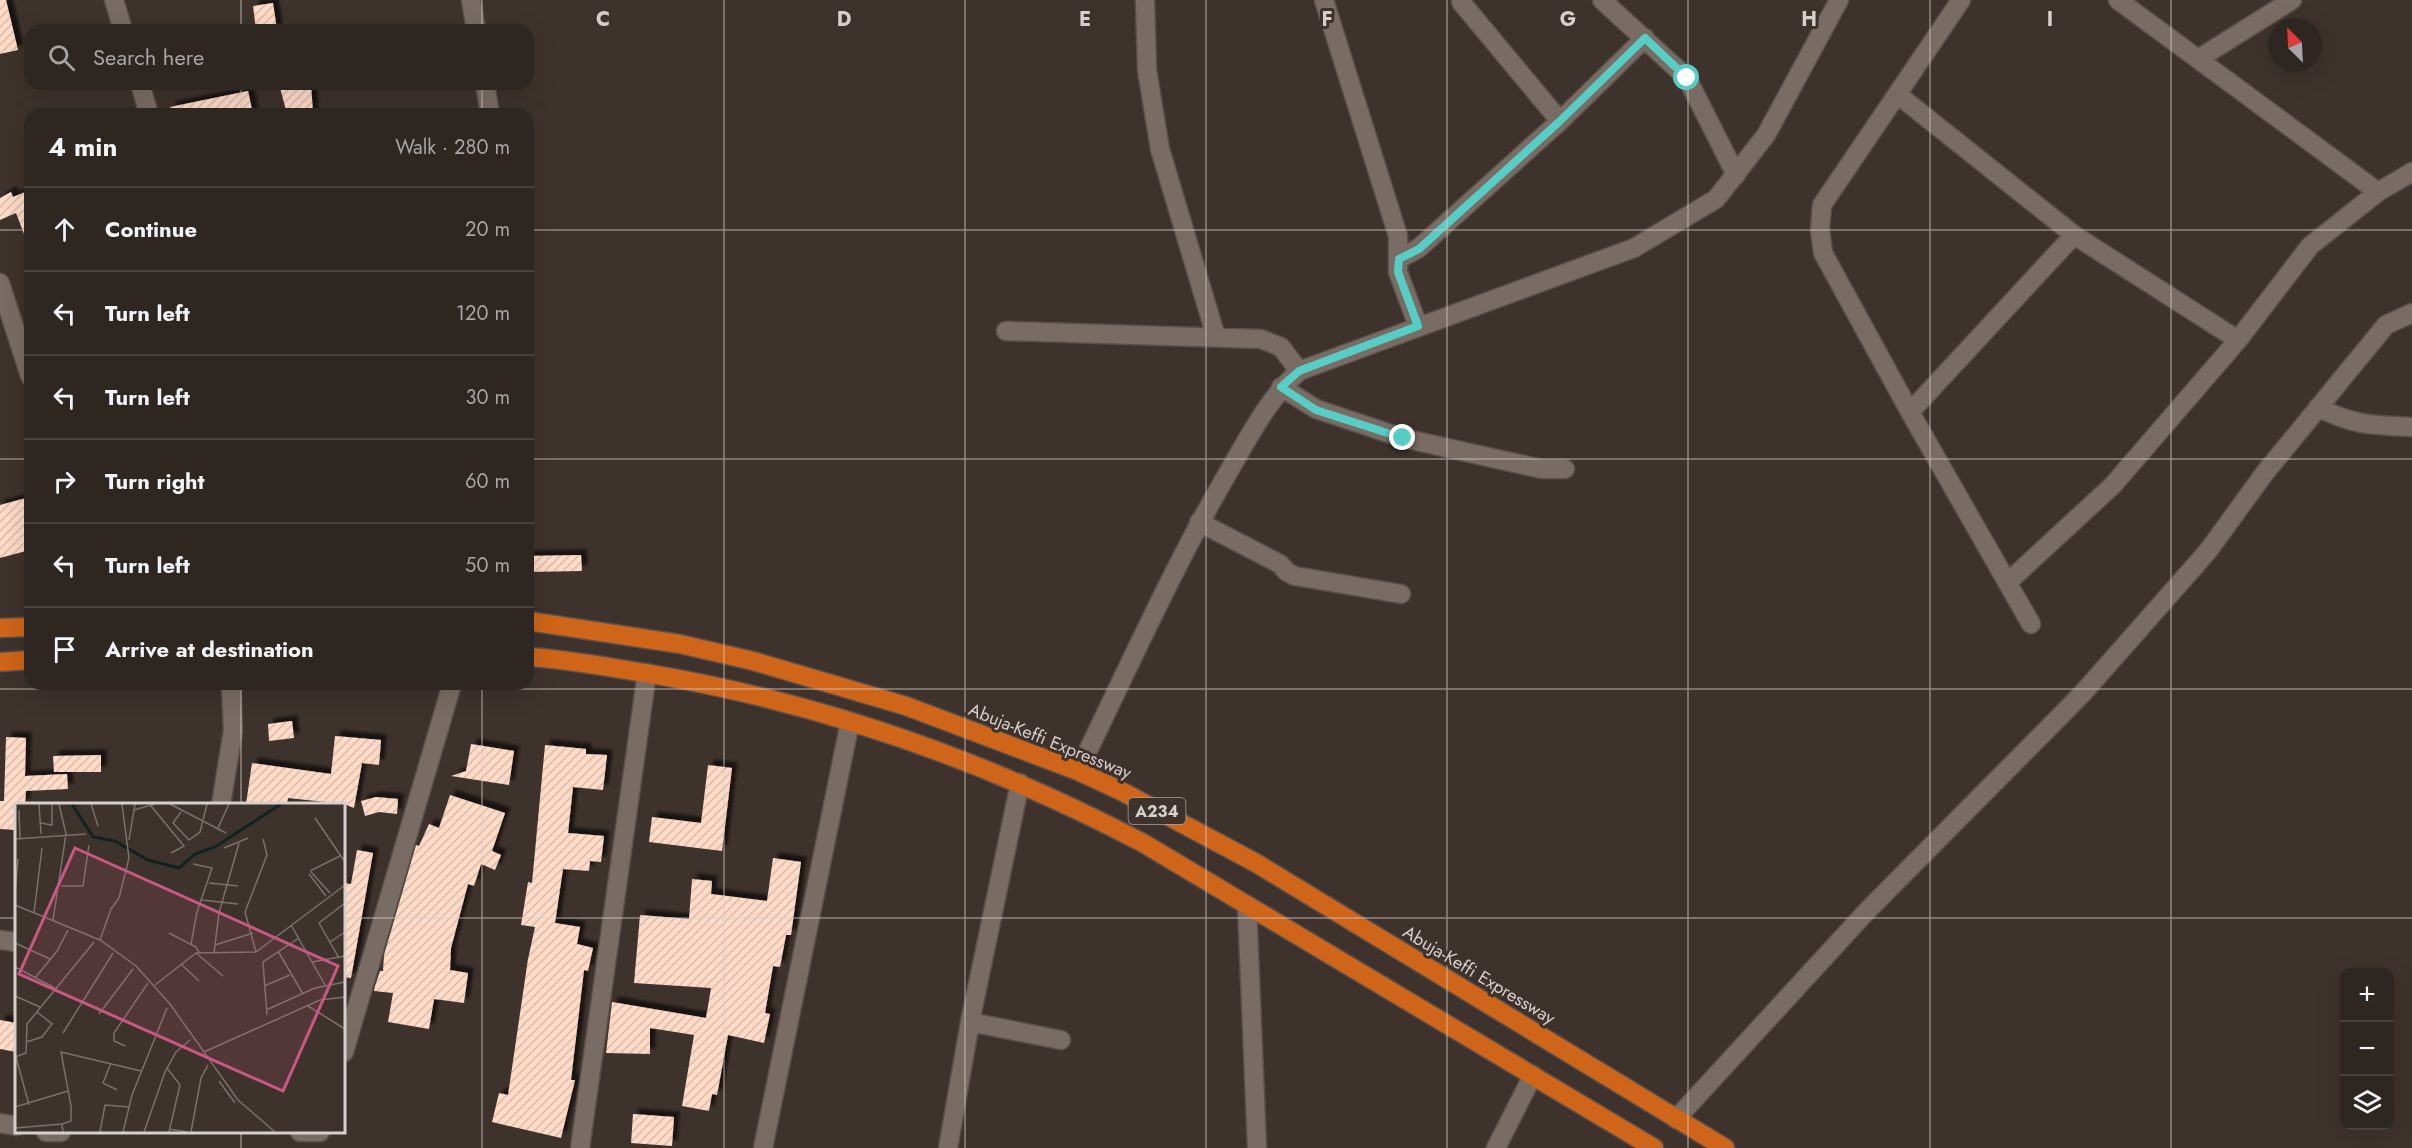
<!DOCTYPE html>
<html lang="en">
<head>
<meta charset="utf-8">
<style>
  body { margin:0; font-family:Jost,sans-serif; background:#362e2a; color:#f1f3f6 }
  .controls { position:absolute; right:18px; bottom:18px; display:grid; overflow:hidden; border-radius:12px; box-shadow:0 6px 24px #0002 }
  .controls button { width:54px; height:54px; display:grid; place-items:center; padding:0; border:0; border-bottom:2px solid #49433f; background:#2e2621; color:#f1f3f6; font:30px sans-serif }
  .compass { position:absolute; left:2268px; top:18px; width:54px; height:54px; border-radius:50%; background:#2e2621; box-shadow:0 6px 24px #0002; rotate:336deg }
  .stop { position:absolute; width:18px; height:18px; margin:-14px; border:4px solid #55cec5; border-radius:50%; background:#fff }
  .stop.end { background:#55cec5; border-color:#fff; box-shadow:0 2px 6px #0008 }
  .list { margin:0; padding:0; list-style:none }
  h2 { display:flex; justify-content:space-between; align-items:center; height:78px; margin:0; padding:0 24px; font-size:26px }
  h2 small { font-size:20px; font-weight:400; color:#a7a5a5 }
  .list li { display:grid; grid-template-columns:39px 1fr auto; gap:18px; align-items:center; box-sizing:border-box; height:84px; padding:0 24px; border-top:2px solid #49433f }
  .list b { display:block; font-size:22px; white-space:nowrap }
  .list em { font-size:20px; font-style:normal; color:#a7a5a5 }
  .icon { flex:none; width:33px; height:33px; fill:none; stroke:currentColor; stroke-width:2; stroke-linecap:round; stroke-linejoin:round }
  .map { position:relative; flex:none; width:2412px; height:1148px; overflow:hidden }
  .search { position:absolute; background:#2e2621; box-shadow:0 6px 24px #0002; left:24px; top:24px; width:510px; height:66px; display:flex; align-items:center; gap:15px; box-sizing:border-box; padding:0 21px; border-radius:18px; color:#a7a5a5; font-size:22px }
  .panel { position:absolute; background:#2e2621; box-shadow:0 6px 24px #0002; left:24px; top:108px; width:510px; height:582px; border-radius:18px }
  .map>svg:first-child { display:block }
  .building { fill:url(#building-hatch); filter:url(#shadow) }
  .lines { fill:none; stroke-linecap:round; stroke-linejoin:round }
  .street-casing { stroke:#5a504b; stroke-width:21 }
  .secondary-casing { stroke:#5a504b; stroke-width:21 }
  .highway-casing { stroke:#5a504b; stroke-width:21 }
  .street { stroke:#796c64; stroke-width:18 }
  .secondary { stroke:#796c64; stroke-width:18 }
  .highway { stroke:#ce6519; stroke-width:18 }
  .route { stroke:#55cec5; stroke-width:8 }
  .grid { fill:none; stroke:#d7cfcb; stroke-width:1.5; stroke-opacity:0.55 }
  .labels { text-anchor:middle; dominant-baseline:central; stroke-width:6; stroke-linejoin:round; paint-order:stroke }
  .shield { fill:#3e322c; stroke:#a9a09b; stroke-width:1.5 }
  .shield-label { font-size:16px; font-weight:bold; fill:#d7cfcb }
  .street-label { font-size:18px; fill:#d7cfcb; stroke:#3e322c }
  .inset-river { fill:none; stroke:#112321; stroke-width:3 }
  .inset-road { fill:none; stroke:#7b716c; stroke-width:1.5 }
  .view { fill:#c95882; fill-opacity:0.15; stroke:#c95882; stroke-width:3 }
  .inset-edge { fill:none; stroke:#d7cfcb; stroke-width:3 }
  .grid-label { font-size:20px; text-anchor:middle; font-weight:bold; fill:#d7cfcb; stroke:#3e322c; stroke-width:6; stroke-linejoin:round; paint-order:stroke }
</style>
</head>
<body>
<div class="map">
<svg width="2412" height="1148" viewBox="0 0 2412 1148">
  <defs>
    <pattern id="building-hatch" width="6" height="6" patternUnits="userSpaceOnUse" patternTransform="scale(1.5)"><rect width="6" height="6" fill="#fedac7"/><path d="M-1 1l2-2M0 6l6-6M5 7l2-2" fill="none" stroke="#d8bbab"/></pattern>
    <filter id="shadow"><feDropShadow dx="5.5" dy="-5.5" stdDeviation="1.5" flood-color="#0009"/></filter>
  </defs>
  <rect width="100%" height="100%" fill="#3e322c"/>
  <path class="building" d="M0,0H6L18,50L0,54Z
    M273,3L277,30H256L253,6Z
    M279,84H311L313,114H287Z
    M248,91L253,114H171L170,107Z
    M30,190V247H29L16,213L0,220V198L11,192L13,197Z
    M30,497V550L0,558V505Z
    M581,555L582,571L528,572V556Z
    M292,721L294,738L269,741L268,724Z
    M335,736L381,740L379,765L362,763L354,808L344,804L288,798L287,804H246L252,763L331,774Z
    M6,737L26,738L25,776L67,774L68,789L26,791L25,804H16V830L0,829V801H4Z
    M471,744L514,751L509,785L451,776L466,771Z
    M545,745L586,749V754L607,755L603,790L573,787L568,833L604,836L601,862L590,861L589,871L563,869L555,923L580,927L577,944L593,948L588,971L584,970L571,1080H575L561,1138L492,1122L499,1093L508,1095L528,959L535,927L521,925L528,882L532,883Z
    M101,755V772H54L53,756Z
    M708,765L732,768L722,851L649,842L652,817L701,823Z
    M450,795L505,813L492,851L501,855L495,870L481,864L474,886L468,884L451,948L450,970L468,973L464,1003L434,999L429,1029L388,1022L393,993L374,991L375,986L380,971H383L384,955L416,845L419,846L429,824L439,828Z
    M376,797L398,799L397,814L379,812L365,816L361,801Z
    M357,850L373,853L351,978L344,977V883L351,884Z
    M773,858L801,862L791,935H786L780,967L773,966L765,1013L770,1014L764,1043L728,1035L717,1095L712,1094L709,1111L682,1106L694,1035L650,1028V1054L606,1053L612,1002L706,1018L711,988L634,983L640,915L689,919L692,879L712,881L711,894L767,901Z
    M0,1020L16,1023V1052L0,1049Z
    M633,1114L674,1117L672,1146L631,1143Z"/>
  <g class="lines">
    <g class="street-casing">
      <path id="street" d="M114,0L123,30
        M471,0L476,30
        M1145,0L1147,70L1160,149L1216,337
        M1324,0L1398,236V272L1418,326
        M1602,0L1687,78L1736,175
        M1961,0L1822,205L1820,230L1823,253L1910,412L2031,624
        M2118,0L2378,192
        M1461,2L1560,121
        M2198,59L2292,0
        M140,84L149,114
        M485,84L490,114
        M1897,94L2074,235L2238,340
        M1399,259L1419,248L1560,121L1645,38
        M0,283L30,376
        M1006,331L1261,339L1281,347L1299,371
        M1281,387L1316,409L1403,438L1542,469H1565
        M2318,407C2354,426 2373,425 2412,427
        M1910,412L2074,235
        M1199,522L1280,564L1287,572L1295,576L1401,594
        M2008,582L2113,485L2238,340L2310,246L2378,192L2412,172
        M221,804L233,731L231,684
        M1247,905L1257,1148
        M0,940L16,942
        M970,1022L1061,1040
        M344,1052L452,684
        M1676,1119L1867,911L2082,694L2208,551L2264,474L2386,325L2412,313
        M0,1123L16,1126
        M46,1132H61
        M300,1132H320
        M580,1148L647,673
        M763,1148L850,722
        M948,1148L970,1022L1020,783
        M1496,1148L1533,1075"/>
    </g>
    <g class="secondary-casing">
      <path id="secondary" d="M1078,771C1127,671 1173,567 1229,471C1250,435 1268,399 1299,371L1634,248L1716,199L1766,135L1839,0"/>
    </g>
    <g class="highway-casing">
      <path id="highway" d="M528,621L680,644L753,661L906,706L1078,771L1121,791L1256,863L1725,1148
        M0,628L30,627
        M528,657C567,659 607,667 645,673C819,702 987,761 1143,843L1654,1148
        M0,662L30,660"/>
    </g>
    <use href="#street" class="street"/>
    <use href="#secondary" class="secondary"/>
    <use href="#highway" class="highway"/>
  </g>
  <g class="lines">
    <path class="route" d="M1403,438L1316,410L1281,387L1299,371L1418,326L1398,272L1399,259L1419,249L1560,121L1645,38L1687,78"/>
  </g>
  <path class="grid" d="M241,0V30M482,0V30M724,0V1148M965,0V1148M1206,0V1148M1447,0V1148M1688,0V1148M1930,0V1148M2171,0V1148M241,84V114M482,84V114M0,230H30M528,230H2412M0,459H30M528,459H2412M241,684V804M482,684V1148M0,689H2412M0,918H16M344,918H2412M241,1132V1148"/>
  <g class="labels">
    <rect class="shield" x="1128.5" y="798" width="57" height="26" rx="4.5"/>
    <g class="shield-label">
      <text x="1157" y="811">A234</text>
    </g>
    <g class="street-label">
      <text transform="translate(1050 741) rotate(22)">Abuja-Keffi Expressway</text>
      <text transform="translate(1479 975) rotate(31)">Abuja-Keffi Expressway</text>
    </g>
  </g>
  <g transform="translate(15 803)">
    <rect width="330" height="330" fill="#3e322c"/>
    <path class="inset-river" d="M57,1L78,34L100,38L133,57L164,65L180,51L200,44L266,1"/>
    <path class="inset-road" d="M24,1L26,31M76,1L83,23M155,1L211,30M136,3L169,43L156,50M4,7L5,35M119,7L140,1M166,9L158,20L174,37L185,29L192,1M300,15L330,59M26,20L37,22V1M203,25L214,1M0,36L71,31M114,37L120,1M209,45L233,35M295,68L325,53M296,69L315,90M294,71L311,93M194,80L223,83M46,83H68L74,42M0,90L3,56M187,97L223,101M0,102L85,137L121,163L155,201L223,297L260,329M19,110L27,45M38,117L51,31L44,1M276,122L310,182M154,130L181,144L184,149M85,137L96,106L104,95L114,55L107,1M315,139L330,129M0,140L35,156M176,141L182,109L197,65L178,61M200,142L238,130M263,148L288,191M241,149L230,109L252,52L248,36M181,150L208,173M199,150L204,110L224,40M324,155L304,120L330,100M297,159L330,153M166,161L184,178M0,164L40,185M20,175L42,148L53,127M140,182L181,150L241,149L330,82M249,183L275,172M0,193L25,204M293,203L330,226M251,207L300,185L330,179M84,211L118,166M252,212L248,159L284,135M48,230L98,150M11,239L27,234L37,221L22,209M110,243L99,238V230L133,180M189,249L305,197L330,194M0,254L11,250L12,221L79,139M1,254L14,302M96,260L88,280L102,287M152,265L165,282L154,329M204,278L220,300M0,304L53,288M0,325L47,321M154,326L172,329M48,329L47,321L56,318V303L46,249L126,268M85,329L90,302L114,304M108,329L117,292L152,205M129,329L150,269L161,249L175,237M176,329L186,275L193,262"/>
    <path class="view" d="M60,45L323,163L268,288L4,171Z"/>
    <rect width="330" height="330" class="inset-edge"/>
  </g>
  <g class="grid-label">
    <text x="603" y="26">C</text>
    <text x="844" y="26">D</text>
    <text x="1085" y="26">E</text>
    <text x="1327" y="26">F</text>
    <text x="1568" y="26">G</text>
    <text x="1809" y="26">H</text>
    <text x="2050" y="26">I</text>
  </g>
</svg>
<div class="controls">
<button>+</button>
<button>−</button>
<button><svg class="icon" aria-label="layers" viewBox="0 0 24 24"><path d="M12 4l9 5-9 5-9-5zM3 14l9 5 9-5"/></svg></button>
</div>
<svg class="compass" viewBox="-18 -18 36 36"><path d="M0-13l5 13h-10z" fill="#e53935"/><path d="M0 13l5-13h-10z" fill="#a7a5a5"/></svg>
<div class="stop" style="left:1687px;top:78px"></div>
<div class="stop end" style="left:1403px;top:438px"></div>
<div class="search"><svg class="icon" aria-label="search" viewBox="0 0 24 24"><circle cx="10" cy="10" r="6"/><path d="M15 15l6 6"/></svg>Search here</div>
<section class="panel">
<h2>4 min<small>Walk · 280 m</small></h2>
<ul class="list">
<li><svg class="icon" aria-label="ahead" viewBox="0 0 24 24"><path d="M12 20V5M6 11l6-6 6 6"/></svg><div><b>Continue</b></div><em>20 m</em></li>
<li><svg class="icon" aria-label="left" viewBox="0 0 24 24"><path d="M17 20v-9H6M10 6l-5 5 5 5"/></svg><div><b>Turn left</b></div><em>120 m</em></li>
<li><svg class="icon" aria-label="left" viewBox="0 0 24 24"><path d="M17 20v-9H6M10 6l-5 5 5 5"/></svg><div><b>Turn left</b></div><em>30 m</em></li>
<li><svg class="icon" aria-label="right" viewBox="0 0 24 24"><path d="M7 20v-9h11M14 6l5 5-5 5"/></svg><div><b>Turn right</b></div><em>60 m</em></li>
<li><svg class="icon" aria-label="left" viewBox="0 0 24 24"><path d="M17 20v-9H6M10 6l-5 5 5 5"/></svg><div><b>Turn left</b></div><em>50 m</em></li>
<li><svg class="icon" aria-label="arrive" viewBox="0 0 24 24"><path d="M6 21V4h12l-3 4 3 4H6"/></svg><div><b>Arrive at destination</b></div></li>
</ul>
</section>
</div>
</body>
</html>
